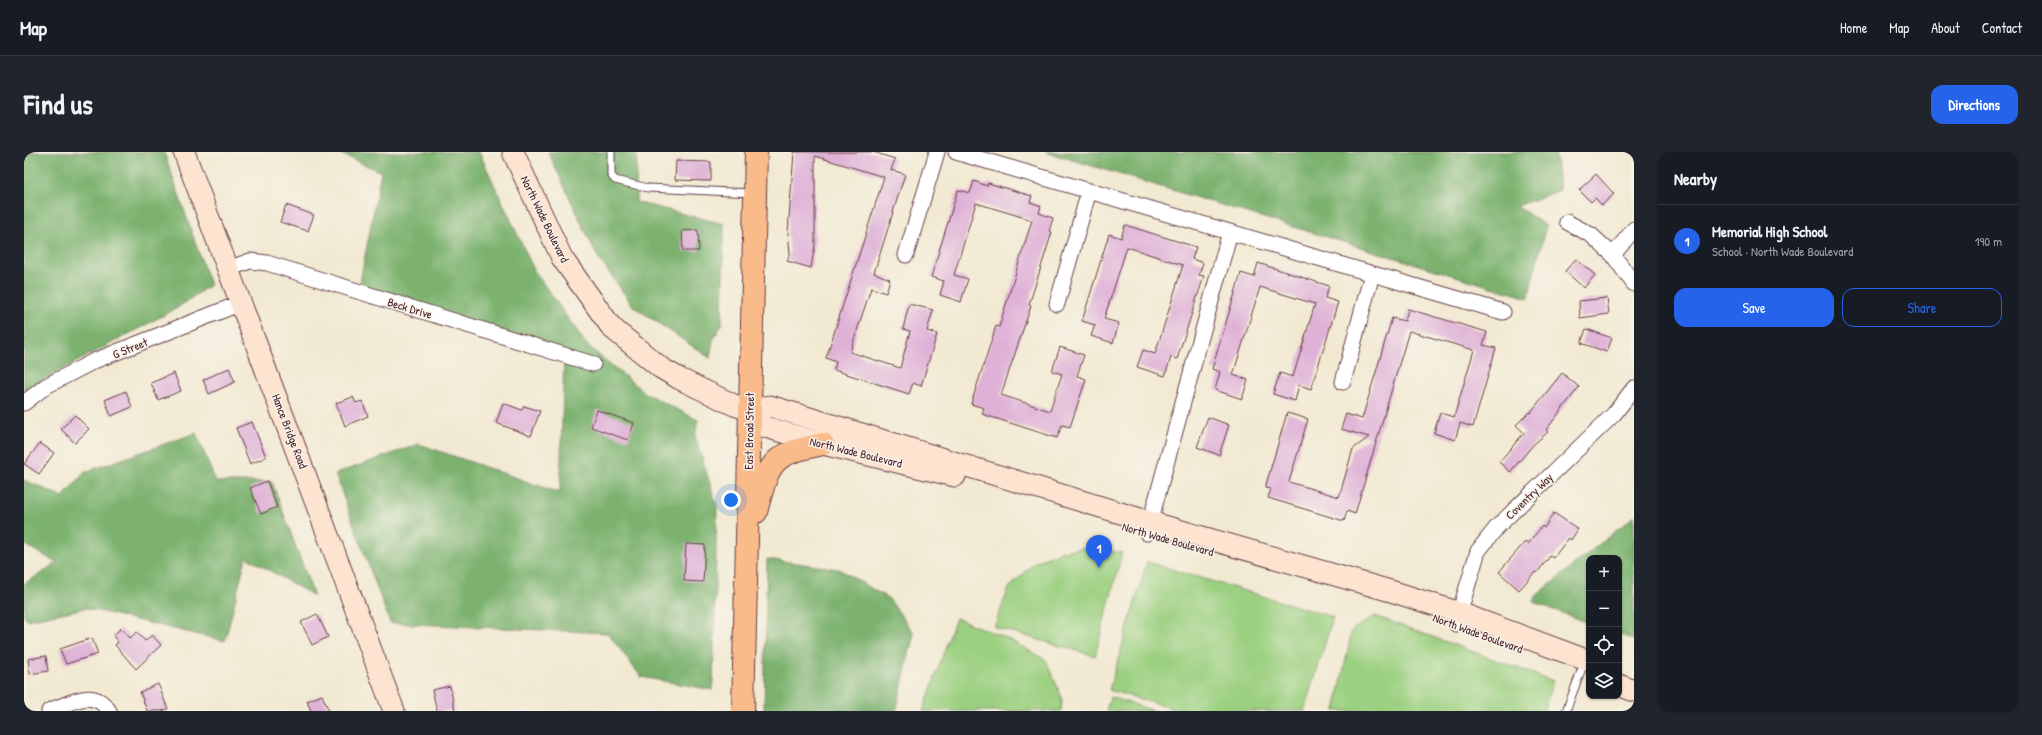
<!DOCTYPE html>
<html lang="en">
<head>
<meta charset="utf-8">
<style>
  body { margin:0; font-family:"Patrick Hand",sans-serif; background:#20242c; color:#f1f3f6 }
  .controls { position:absolute; right:12px; bottom:12px; display:grid; overflow:hidden; border-radius:8px; box-shadow:0 1px 3px #0004 }
  .controls button { width:36px; height:36px; display:grid; place-items:center; padding:0; border:0; border-bottom:1px solid #363941; background:#171b24; color:#f1f3f6; font:20px sans-serif }
  .you { position:absolute; left:707px; top:348px; width:14px; height:14px; margin:-10px; border:3px solid #fff; border-radius:50%; background:#1a73e8; box-shadow:0 0 0 6px #1a73e833 }
  .badge { display:grid; place-items:center; width:26px; height:26px; border-radius:50%; background:#2563eb; color:#fff; font-size:13px; font-weight:700 }
  .pin { position:absolute; translate:-50% -33px; filter:drop-shadow(0 1px 2px #0008) }
  .pin::after { content:''; position:absolute; top:21px; width:14px; height:12px; background:inherit; clip-path:polygon(0 0,100% 0,50% 100%) }
  .list { margin:0; padding:0; list-style:none }
  h2 { display:flex; justify-content:space-between; align-items:center; height:52px; margin:0; padding:0 16px; font-size:17px }
  h2 small { font-size:13px; font-weight:400; color:#9ea1a6 }
  .list li { display:grid; grid-template-columns:26px 1fr auto; gap:12px; align-items:center; box-sizing:border-box; height:72px; padding:0 16px; border-top:1px solid #363941 }
  .list b { display:block; font-size:15px; white-space:nowrap }
  .list p { margin:0; font-size:13px; white-space:nowrap; color:#9ea1a6 }
  .list em { font-size:13px; font-style:normal; color:#9ea1a6 }
  .actions { display:flex; gap:8px; padding:12px 16px }
  .actions a { flex:1; padding:9px 0; border:1px solid #2563eb; border-radius:12px; text-align:center; font-size:14px; color:#2563eb }
  .actions .main { background:#2563eb; color:#fff }
  .icon { flex:none; width:22px; height:22px; fill:none; stroke:currentColor; stroke-width:2; stroke-linecap:round; stroke-linejoin:round }
  .map { position:relative; flex:none; width:1610px; height:559px; overflow:hidden; border-radius:12px }
  header { display:flex; align-items:center; gap:24px; box-sizing:border-box; height:56px; padding:0 20px; background:#171b24; border-bottom:1px solid #363941 }
  header strong { font-size:19px }
  nav { display:flex; gap:22px; margin-inline-start:auto; font-size:14px }
  .intro { display:flex; align-items:center; justify-content:space-between; box-sizing:border-box; height:96px; padding:0 24px }
  h1 { margin:0; font-size:28px }
  .button { padding:10px 18px; border-radius:12px; background:#2563eb; color:#fff; font-size:14px; font-weight:700 }
  main { display:flex; gap:24px; padding:0 24px }
  aside { flex:1; background:#171b24; border-radius:12px; box-shadow:0 1px 3px #0004 }
  .map>svg:first-child { display:block }
  .green { fill:#9bd080; stroke:#727856 }
  .forest { fill:#7cb26e; stroke:#63684c }
  .building { fill:#dfb1d7 }
  .lines { fill:none; stroke-linecap:round; stroke-linejoin:round }
  .lane-casing { stroke:#633d44; stroke-width:9 }
  .street-casing { stroke:#633d44; stroke-width:17 }
  .secondary-casing { stroke:#633d44; stroke-width:23 }
  .primary-casing { stroke:#633d44; stroke-width:24 }
  .lane { stroke:#fff; stroke-width:7 }
  .street { stroke:#fff; stroke-width:15 }
  .secondary { stroke:#fde4d1; stroke-width:21 }
  .primary { stroke:#fabb8b; stroke-width:22 }
  .labels { text-anchor:middle; dominant-baseline:central; stroke-width:3; stroke-linejoin:round; paint-order:stroke }
  .street-label { font-size:12px; fill:#4a1f2b; stroke:#f7f3e8 }
</style>
</head>
<body>
<header>
<strong>Map</strong>
<nav><a>Home</a><a>Map</a><a>About</a><a>Contact</a></nav>
</header>
<div class="intro"><h1>Find us</h1><a class="button">Directions</a></div>
<main>
<div class="map">
<svg width="1610" height="559" viewBox="0 0 1610 559">
  <rect width="100%" height="100%" fill="#f7f3e8"/>
  <filter id="ink" filterUnits="userSpaceOnUse"><feTurbulence type="fractalNoise" baseFrequency=".025" numOctaves="2"/><feDisplacementMap in="SourceGraphic" scale="8" xChannelSelector="R" yChannelSelector="G"/><feConvolveMatrix kernelMatrix="1 2 1 2 8 2 1 2 1" color-interpolation-filters="sRGB"/></filter>
  <filter id="wash" filterUnits="userSpaceOnUse"><feTurbulence type="fractalNoise" baseFrequency=".012" numOctaves="4" result="noise"/><feDisplacementMap in="SourceGraphic" scale="16" xChannelSelector="R" yChannelSelector="G"/><feGaussianBlur stdDeviation="0.9" result="paint"/><feColorMatrix in="noise" values="0 0 0 0 0 0 0 0 0 0 0 0 0 0 0 0 0 1.4 0 .05"/><feComposite in="paint" operator="in"/></filter>
  <g filter="url(#wash)">
    <rect width="100%" height="100%" fill="#f2e9d2"/>
    <path class="green" d="M1065,395L1098,401L1071,504L970,475L985,436L1010,411L1038,399Z
      M1123,410L1309,465L1281,559H1157L1085,538Z
      M1351,464L1529,529L1520,559H1311L1328,478Z
      M932,466L982,486L1022,508L1038,546L1037,559H899Z
      M1086,545L1131,559H1082Z"/>
    <path class="forest" d="M0,0H140L186,133L153,156L0,238Z
      M313,0H455L511,120L563,193L621,241L674,268L671,284L693,354L689,538L617,525L584,481L366,471L311,322L395,292L536,341L540,201L334,141L357,20Z
      M524,0H613L612,50L700,72L698,172L689,188L686,206L609,154L573,104Z
      M1022,0H1531L1536,38L1493,54L1522,74L1504,146Z
      M172,281L192,330H248L290,444L222,405L201,489L62,456L3,468L0,464V432L33,411L0,392V328L39,345L61,320Z
      M1610,364V488L1595,482V406H1565V471L1509,450L1512,444Z
      M743,407L815,417L865,447L890,481L872,559H740Z"/>
    <g id="blocks">
      <path class="building" d="M770,0H849L871,7L867,18L881,22L850,121L866,127L862,141L847,136L826,200L876,216L886,179L879,177L885,152L909,158L903,179L913,182L897,234L889,231L885,242L810,218L812,210L802,206L860,25L791,4V93L787,116L763,109L766,101L764,80Z
        M652,9L687,10V29L651,28Z
        M1572,22L1590,42L1578,53L1571,46L1567,50L1555,38Z
        M950,29L963,34L964,31L1008,44L1006,50L1017,54L1015,61L1029,66L1025,79L1028,80L1005,153L1007,154L977,243L1026,259L1038,222L1028,219L1036,195L1060,203L1053,224L1062,227L1046,275L1038,273L1033,286L958,262L960,256L947,252L972,174L975,175L1008,68L952,51L930,123L944,127L937,150L916,143L920,129L907,125L934,38L946,41Z
        M262,53L290,63L284,79L256,70Z
        M1101,73L1172,95L1168,107L1179,111L1175,123L1180,124L1153,207L1147,205L1141,224L1113,215L1119,198L1131,202L1159,113L1103,95L1080,167L1095,171L1089,191L1067,184L1071,173L1058,169L1085,82L1097,86Z
        M674,78L675,99H659L658,79Z
        M1552,107L1571,123L1560,136L1541,119Z
        M1234,111L1305,134L1301,146L1314,150L1287,237L1275,233L1271,249L1249,242L1256,221L1269,225L1291,152L1236,135L1209,223L1224,228L1218,247L1191,238L1196,220L1188,217L1217,121L1230,125Z
        M1583,146L1585,162L1556,166L1555,149Z
        M1384,157L1463,180L1459,193L1472,196L1449,275L1436,271L1431,288L1410,281L1416,261L1430,265L1450,198L1385,179L1331,362L1323,359L1320,369L1244,346L1247,337L1241,336L1263,261L1284,267L1265,330L1315,345L1329,297L1345,285L1317,277L1322,262L1338,267L1368,166L1381,169Z
        M1562,177L1588,186L1583,200L1557,191Z
        M205,216L211,230L185,242L179,228Z
        M150,221L157,239L134,248L127,231Z
        M1538,221L1555,235L1522,278L1524,280L1510,292L1486,320L1475,310L1500,281L1492,273L1505,260L1506,261Z
        M102,239L108,255L87,264L81,248Z
        M329,245L332,251L338,249L344,264L321,274L312,251Z
        M479,251L498,258L500,254L516,259L507,284L472,271Z
        M573,258L610,271L604,288L567,275Z
        M51,263L65,277L51,291L37,277Z
        M1184,265L1205,273L1195,303L1173,295Z
        M228,270L242,305L226,312L212,276Z
        M16,291L30,301L15,322L0,312Z
        M243,329L253,355L237,362L226,336Z
        M1530,361L1554,377L1547,388L1545,386L1529,406L1526,404L1513,421L1511,420L1495,438L1475,420L1501,390L1504,392L1518,374L1520,376Z
        M662,392L681,393L679,430L660,429Z
        M293,462L304,485L288,493L277,470Z
        M97,476L106,486L113,480L121,489L128,483L137,493L112,517L91,493L94,490L89,484Z
        M68,486L74,502L42,512L36,497Z
        M22,504L24,519L6,522L4,507Z
        M134,532L144,557L138,559H123L116,540Z
        M426,534L431,559H413L408,538Z
        M298,543L305,559H287L283,549Z"/>
    </g>
  </g>
  <g filter="url(#ink)">
    <use href="#blocks" fill-opacity="0" stroke="#633d44" stroke-width="1"/>
    <g class="lines">
      <g class="lane-casing">
        <path id="lane" d="M587,0V23L591,28L624,36L728,41
          M1542,559L1557,519"/>
      </g>
      <g class="street-casing">
        <path id="street" d="M932,0L1479,160
          M1543,70L1567,83L1589,103L1610,132
          M882,103L913,0
          M1589,103L1610,77
          M204,117L226,109L243,111L569,212
          M1033,152L1065,39
          M1319,230L1348,122
          M0,251L22,234L70,209L217,151
          M1123,381L1206,80
          M1432,472L1454,399L1473,375L1590,262L1610,236
          M25,559C46,551 70,535 85,559"/>
      </g>
      <g class="secondary-casing">
        <path id="secondary" d="M160,0L370,559
          M489,0L538,106L588,176L637,216L656,227L710,253L726,258L746,254L1126,370L1370,440L1436,461L1565,509
          M726,258L738,274L799,292L931,324
          M1595,533L1610,539"/>
      </g>
      <g class="primary-casing">
        <path id="primary" d="M732,360C746,309 745,303 799,292
          M719,559L732,0"/>
      </g>
      <use href="#lane" class="lane"/>
      <use href="#street" class="street"/>
      <use href="#secondary" class="secondary"/>
      <use href="#primary" class="primary"/>
    </g>
  </g>
  <g class="labels">
    <g class="street-label">
      <text transform="translate(521 67) rotate(64)">North Wade Boulevard</text>
      <text transform="translate(386 156) rotate(17)">Beck Drive</text>
      <text transform="translate(106 196) rotate(-22)">G Street</text>
      <text transform="translate(266 279) rotate(69)">Hance Bridge Road</text>
      <text transform="translate(725 279) rotate(-89)">East Broad Street</text>
      <text transform="translate(832 300) rotate(14)">North Wade Boulevard</text>
      <text transform="translate(1505 344) rotate(-44)">Coventry Way</text>
      <text transform="translate(1144 387) rotate(16)">North Wade Boulevard</text>
      <text transform="translate(1454 481) rotate(20)">North Wade Boulevard</text>
    </g>
  </g>
</svg>
<div class="controls">
<button>+</button>
<button>−</button>
<button><svg class="icon" aria-label="locate" viewBox="0 0 24 24"><circle cx="12" cy="12" r="6"/><path d="M12 2v4M12 18v4M2 12h4M18 12h4"/></svg></button>
<button><svg class="icon" aria-label="layers" viewBox="0 0 24 24"><path d="M12 4l9 5-9 5-9-5zM3 14l9 5 9-5"/></svg></button>
</div>
<div class="you"></div>
<div class="pin badge" style="left:1075px;top:416px">1</div>
</div>
<aside>
<h2>Nearby<small></small></h2>
<ul class="list">
<li><span class="badge">1</span><div><b>Memorial High School</b><p>School · North Wade Boulevard</p></div><em>190 m</em></li>
</ul>
<div class="actions"><a class="main">Save</a><a>Share</a></div>
</aside>
</main>
</body>
</html>
